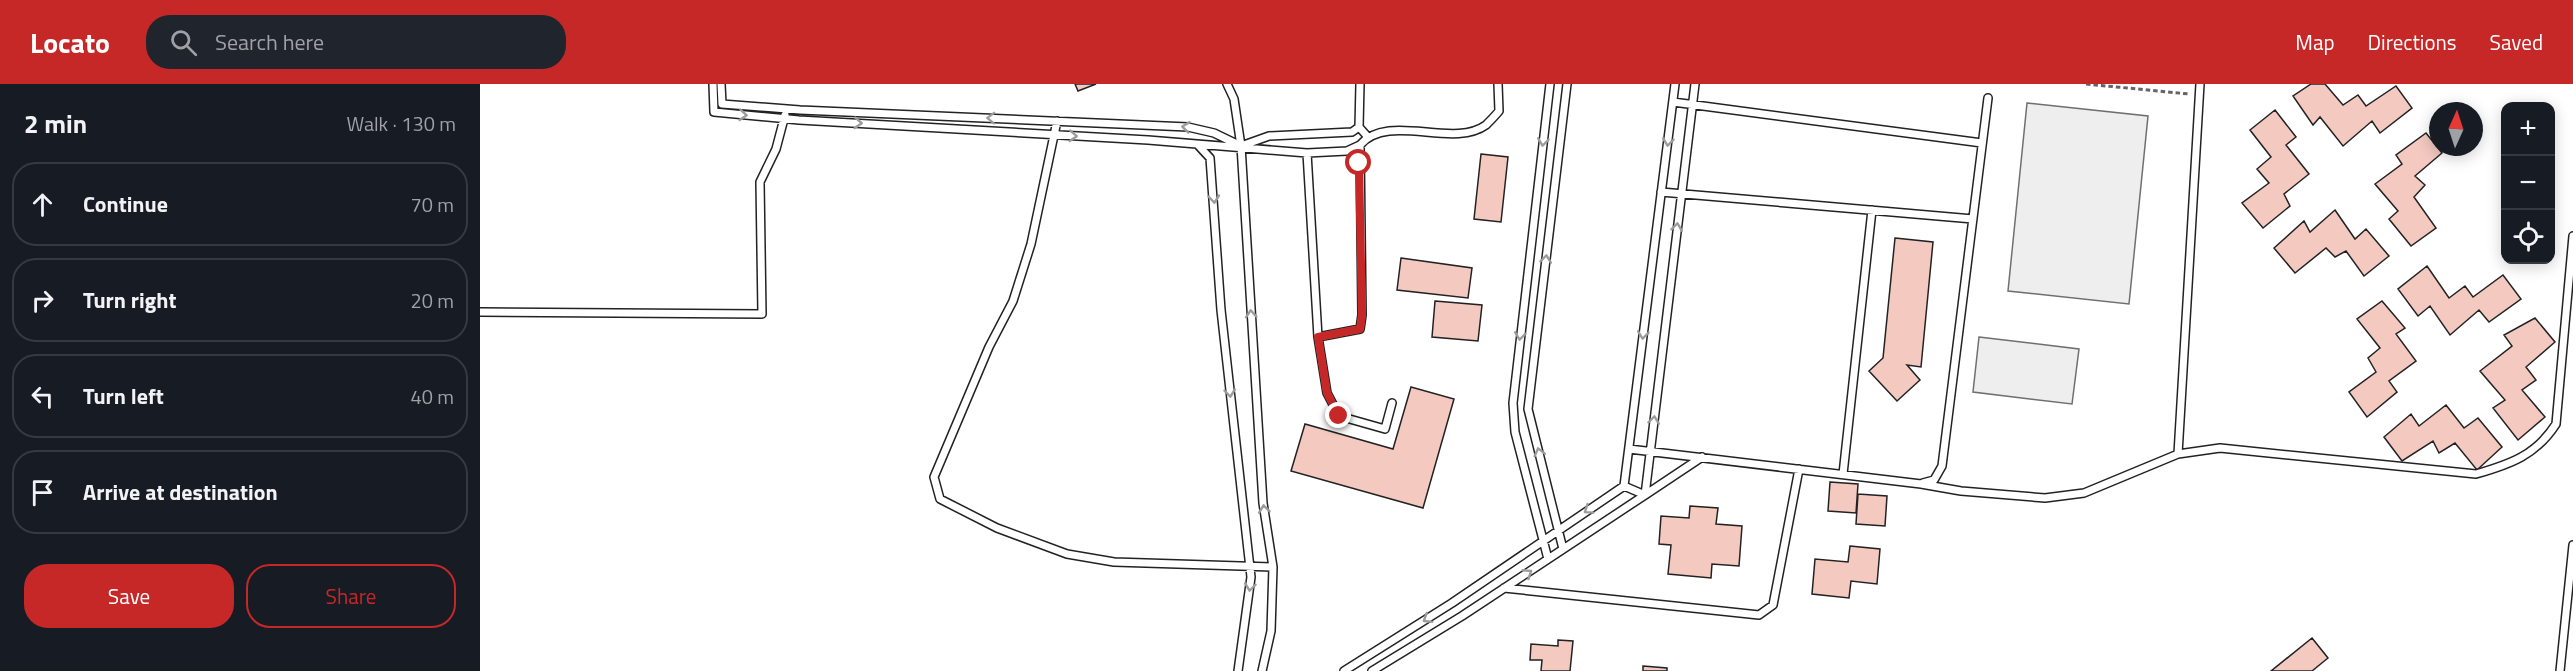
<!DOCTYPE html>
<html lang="en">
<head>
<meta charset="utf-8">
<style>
  body { margin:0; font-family:"Titillium Web",sans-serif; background:#20242c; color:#f1f3f6 }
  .controls { position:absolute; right:18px; top:18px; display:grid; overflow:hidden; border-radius:12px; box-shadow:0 3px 15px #0003 }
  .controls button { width:54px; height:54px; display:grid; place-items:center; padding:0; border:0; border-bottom:2px solid #363941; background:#171b24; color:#f1f3f6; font:30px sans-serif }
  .compass { position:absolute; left:1949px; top:18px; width:54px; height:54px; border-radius:50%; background:#171b24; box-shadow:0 3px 15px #0003; rotate:3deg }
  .stop { position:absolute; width:18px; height:18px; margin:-14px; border:4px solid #c62828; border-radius:50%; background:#fff }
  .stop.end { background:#c62828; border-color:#fff; box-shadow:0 2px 6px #0008 }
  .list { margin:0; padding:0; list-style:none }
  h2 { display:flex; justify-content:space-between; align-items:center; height:78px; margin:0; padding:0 24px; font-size:26px }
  h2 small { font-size:20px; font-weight:400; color:#9ea1a6 }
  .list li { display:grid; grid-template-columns:39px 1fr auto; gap:18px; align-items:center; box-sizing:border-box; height:84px; margin:0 12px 12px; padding:0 12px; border:2px solid #363941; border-radius:24px }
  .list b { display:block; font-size:22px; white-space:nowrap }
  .list em { font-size:20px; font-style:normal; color:#9ea1a6 }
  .actions { display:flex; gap:12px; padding:18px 24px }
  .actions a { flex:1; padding:14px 0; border:2px solid #c62828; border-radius:24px; text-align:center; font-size:21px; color:#c62828 }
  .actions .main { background:#c62828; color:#fff }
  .icon { flex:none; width:33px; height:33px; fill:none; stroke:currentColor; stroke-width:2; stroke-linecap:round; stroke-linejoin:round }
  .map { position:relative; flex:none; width:2093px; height:587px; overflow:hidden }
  header { display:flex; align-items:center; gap:36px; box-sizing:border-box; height:84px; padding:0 30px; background:#c62828; color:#fff }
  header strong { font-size:28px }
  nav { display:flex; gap:33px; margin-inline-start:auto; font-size:21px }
  .search { width:420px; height:54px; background:#20242c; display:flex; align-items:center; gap:15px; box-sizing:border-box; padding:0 21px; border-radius:24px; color:#9ea1a6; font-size:22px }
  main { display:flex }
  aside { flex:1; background:#171b24 }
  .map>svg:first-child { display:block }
  .green { fill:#eee; stroke:#6f6f6f; stroke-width:1.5 }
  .building { fill:#f3c9c0; stroke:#222; stroke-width:1.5 }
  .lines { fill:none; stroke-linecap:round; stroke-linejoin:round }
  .service-casing { stroke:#222; stroke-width:10 }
  .path { stroke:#646464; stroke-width:3; stroke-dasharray:4.5 3; stroke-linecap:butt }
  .service { stroke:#fff; stroke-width:7 }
  .oneway { stroke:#9c9c9c }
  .route { stroke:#c62828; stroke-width:8 }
</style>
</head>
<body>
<header>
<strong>Locato</strong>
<div class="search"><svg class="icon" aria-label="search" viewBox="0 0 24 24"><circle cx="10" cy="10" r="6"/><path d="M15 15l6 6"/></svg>Search here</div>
<nav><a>Map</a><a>Directions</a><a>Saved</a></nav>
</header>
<main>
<aside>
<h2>2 min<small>Walk · 130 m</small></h2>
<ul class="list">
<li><svg class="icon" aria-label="ahead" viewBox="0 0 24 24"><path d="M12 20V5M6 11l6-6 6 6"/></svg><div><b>Continue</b></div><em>70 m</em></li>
<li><svg class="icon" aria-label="right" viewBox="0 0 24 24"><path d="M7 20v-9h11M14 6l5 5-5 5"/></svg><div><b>Turn right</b></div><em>20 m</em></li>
<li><svg class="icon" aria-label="left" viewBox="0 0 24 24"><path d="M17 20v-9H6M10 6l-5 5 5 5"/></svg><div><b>Turn left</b></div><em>40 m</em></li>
<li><svg class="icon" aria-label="arrive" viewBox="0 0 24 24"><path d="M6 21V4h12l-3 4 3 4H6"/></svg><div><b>Arrive at destination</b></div></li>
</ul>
<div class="actions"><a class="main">Save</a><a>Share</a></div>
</aside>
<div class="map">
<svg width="2093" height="587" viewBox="0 0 2093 587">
  <rect width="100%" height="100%" fill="#fff"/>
  <path class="green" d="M1547,19L1668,32L1649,220L1528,207Z
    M1499,253L1599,265L1592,320L1493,308Z"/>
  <path class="building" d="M595,0H616L598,7Z
    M1831,0H1845L1863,21L1878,11L1886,22L1916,2L1932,24L1900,49L1892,37L1863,62L1840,33L1833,41L1813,12Z
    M1795,26L1816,53L1806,61L1829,90L1804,110L1810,122L1783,144L1762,119L1789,99L1777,85L1791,73L1770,46Z
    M1946,49L1962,69L1935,92L1945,101L1934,113L1956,144L1931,162L1909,135L1918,127L1895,100L1922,80L1916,71Z
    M1001,70L1028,73L1021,138L994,135Z
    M1855,126L1875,155L1886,145L1909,172L1884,192L1866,167L1855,173L1846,164L1815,189L1794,164L1824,137L1830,148Z
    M1415,154L1453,158L1441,283L1427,281L1440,296L1417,317L1389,287L1403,274Z
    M921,174L992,184L988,214L917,206Z
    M1947,182L1969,214L1985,202L1993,213L2023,191L2041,215L2009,238L1999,226L1970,251L1950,222L1938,232L1918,205Z
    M955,217L1002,221L998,257L952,253Z
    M1902,217L1925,244L1916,250L1936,277L1909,297L1917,308L1887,333L1869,308L1896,288L1888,274L1900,264L1877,235Z
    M2055,234L2075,258L2046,283L2056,296L2042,306L2065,333L2038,356L2013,324L2025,316L2000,287L2032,262L2024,251Z
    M931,303L974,315L943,424L811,387L825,340L913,365Z
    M1966,321L1984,344L1998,334L2022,363L1997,386L1975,359L1959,369L1953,357L1922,377L1904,353L1931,330L1939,342Z
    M1350,398L1378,400L1376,429L1348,427Z
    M1378,410L1407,412L1405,442L1376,440Z
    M1210,422L1238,424L1236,440L1262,442L1259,482L1232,480L1231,494L1188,490L1191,461L1179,460L1181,432L1209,434Z
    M1370,462L1400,465L1397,500L1371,497L1369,514L1332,510L1335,475L1368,478Z
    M1832,554L1848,574L1832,587H1791Z
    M1078,556L1093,557L1090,587H1061L1062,576H1050L1051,560L1078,562Z
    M1163,582L1187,584V587H1163Z"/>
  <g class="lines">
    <g class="service-casing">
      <path id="service" d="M233,0L234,28L319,36L668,56L827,69L867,67L880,61
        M241,0L242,20L320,26L708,43L734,49L761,62L789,52L872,48L879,43
        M747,0L754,15L761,62L783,419L793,483L791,547L782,587
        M880,0L879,43L887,52
        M1193,18L1502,59
        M577,37L551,160L533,217L509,263L454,393L460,415L517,444L587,470L634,478L793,483
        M718,61L730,74L741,226L771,493L758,587
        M827,69L838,253L847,309L859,332L905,345L912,319
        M1181,108L1493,135
        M0,228L282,230L280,98L296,65L305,31
        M838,253L880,245L882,231L880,61C908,28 973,65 1006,41C1010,37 1015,32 1019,27L1018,0
        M1149,365L1441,400L1481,407L1565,414L1604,409L1698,370L1740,364L1996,390C2031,380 2056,371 2076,340L2093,152
        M1698,370L1720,0
        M1363,390L1392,126
        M1443,399L1454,396L1462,382L1508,14
        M1144,402L1165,411L1222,373
        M1083,465L1048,325L1087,0
        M1068,475L1035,348L1033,319L1070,0
        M1024,504L1279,531L1293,521L1319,385
        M864,587L972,519L1144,402L1195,0
        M892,587L982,532L1165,411L1215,0
        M2080,587L2093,461"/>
    </g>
    <path class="path" d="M1606,0L1709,10"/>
    <use href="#service" class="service"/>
  </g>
  <defs><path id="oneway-chevron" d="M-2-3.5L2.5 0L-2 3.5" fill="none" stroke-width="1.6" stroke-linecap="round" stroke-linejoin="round" transform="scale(1.5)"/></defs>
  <g class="oneway">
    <use href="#oneway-chevron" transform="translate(263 31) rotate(5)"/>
    <use href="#oneway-chevron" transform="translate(511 34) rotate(-178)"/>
    <use href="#oneway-chevron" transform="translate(378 39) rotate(3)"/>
    <use href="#oneway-chevron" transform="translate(706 43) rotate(-173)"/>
    <use href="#oneway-chevron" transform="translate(593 52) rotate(3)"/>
    <use href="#oneway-chevron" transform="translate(1063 58) rotate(97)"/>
    <use href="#oneway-chevron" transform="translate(1188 58) rotate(97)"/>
    <use href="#oneway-chevron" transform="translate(734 115) rotate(85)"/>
    <use href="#oneway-chevron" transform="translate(1197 143) rotate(-83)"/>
    <use href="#oneway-chevron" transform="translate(1066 175) rotate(-83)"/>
    <use href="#oneway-chevron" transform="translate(771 230) rotate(-94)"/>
    <use href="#oneway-chevron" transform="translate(1163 251) rotate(97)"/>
    <use href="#oneway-chevron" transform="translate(1040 252) rotate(97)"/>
    <use href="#oneway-chevron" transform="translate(750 309) rotate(84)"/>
    <use href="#oneway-chevron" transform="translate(1174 336) rotate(-83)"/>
    <use href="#oneway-chevron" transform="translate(1059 368) rotate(-104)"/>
    <use href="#oneway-chevron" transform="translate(784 425) rotate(-97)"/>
    <use href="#oneway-chevron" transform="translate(1108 426) rotate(146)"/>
    <use href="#oneway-chevron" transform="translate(1048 489) rotate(-33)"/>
    <use href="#oneway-chevron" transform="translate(770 503) rotate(97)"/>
    <use href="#oneway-chevron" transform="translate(947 535) rotate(148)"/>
  </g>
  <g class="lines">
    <path class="route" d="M859,332L847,309L838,253L880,245L882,231L879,79"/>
  </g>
</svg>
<div class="controls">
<button>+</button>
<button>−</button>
<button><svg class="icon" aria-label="locate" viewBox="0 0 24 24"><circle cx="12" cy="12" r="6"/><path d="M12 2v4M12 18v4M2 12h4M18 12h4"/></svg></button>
</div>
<svg class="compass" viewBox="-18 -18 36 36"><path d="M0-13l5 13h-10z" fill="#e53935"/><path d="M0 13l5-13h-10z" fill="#9ea1a6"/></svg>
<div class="stop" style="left:879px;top:79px"></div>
<div class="stop end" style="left:859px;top:332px"></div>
</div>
</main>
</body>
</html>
